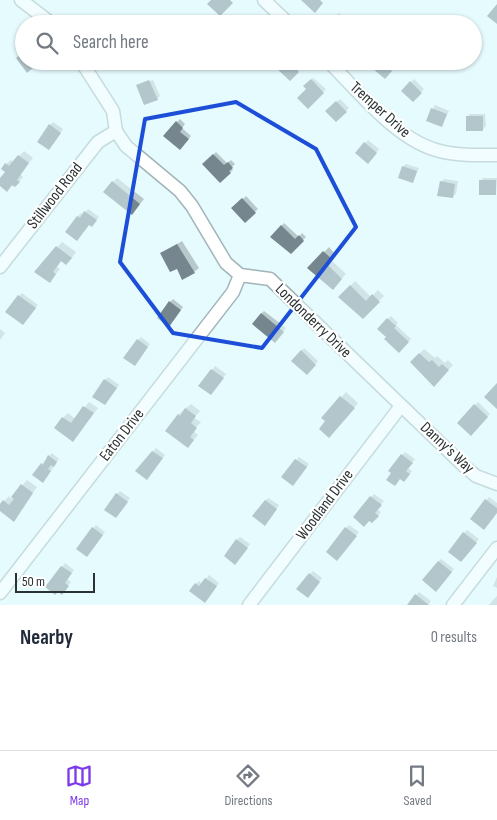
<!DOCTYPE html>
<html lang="en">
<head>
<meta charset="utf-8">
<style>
  body { margin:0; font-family:"Sofia Sans Condensed",sans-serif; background:#f6f6f7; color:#1f2937 }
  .scale { position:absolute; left:15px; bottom:12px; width:80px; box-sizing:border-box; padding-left:5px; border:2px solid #2a3233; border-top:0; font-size:14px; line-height:18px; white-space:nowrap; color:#2a3233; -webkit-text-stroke:4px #fff; paint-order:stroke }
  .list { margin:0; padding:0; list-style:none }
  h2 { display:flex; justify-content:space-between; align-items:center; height:65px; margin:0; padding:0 20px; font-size:21px }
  h2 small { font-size:16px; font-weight:400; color:#747a83 }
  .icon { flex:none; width:28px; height:28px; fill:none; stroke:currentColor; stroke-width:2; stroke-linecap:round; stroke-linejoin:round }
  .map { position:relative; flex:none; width:497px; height:605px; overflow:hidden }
  .search { position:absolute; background:#fff; box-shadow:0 1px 4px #0004; left:15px; right:15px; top:15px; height:55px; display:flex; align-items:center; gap:12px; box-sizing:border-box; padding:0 18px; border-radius:28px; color:#747a83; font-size:19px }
  .sheet { height:145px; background:#fff }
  nav { display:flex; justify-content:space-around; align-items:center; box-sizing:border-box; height:70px; border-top:1px solid #e0e1e3; background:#fff; font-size:14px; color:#747a83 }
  nav a { display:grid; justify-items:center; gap:2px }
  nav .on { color:#7c3aed }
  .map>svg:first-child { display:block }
  .shadow { fill:#0003 }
  .building { fill:#76868e }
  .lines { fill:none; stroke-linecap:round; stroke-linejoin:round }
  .street-casing { stroke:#a1b4b7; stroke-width:15 }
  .street { stroke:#fff; stroke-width:12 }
  .marked { fill:none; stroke:#1d4ed8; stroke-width:4; stroke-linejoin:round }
  .labels { text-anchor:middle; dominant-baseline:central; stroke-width:4.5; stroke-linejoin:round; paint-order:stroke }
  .street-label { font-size:16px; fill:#2a3233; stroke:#fff }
</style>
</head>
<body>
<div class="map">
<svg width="497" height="605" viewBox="0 0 497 605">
  <rect width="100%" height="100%" fill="#e6fbfe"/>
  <path class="shadow" d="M339,13L349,24H328Z
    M242,15L251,24H234Z
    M284,61H294L301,68L290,79Z
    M380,61H387L394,68L385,77L374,68Z
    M313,78L326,89L308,107V89L305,86Z
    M414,79L424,89L413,100L403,90Z
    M153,80L160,96L157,99L139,85Z
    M340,99L349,108L336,121L327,111Z
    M435,105L449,111L441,126L427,120Z
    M470,114H485L486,126L483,129L467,117Z
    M180,119L185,124L182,128L191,136L182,146L177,122Z
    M53,122L63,129L52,145L50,125Z
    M368,140L379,149L371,160L357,153Z
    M24,151L33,158L20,174L23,177L15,186L0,185V180L7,171L6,164L11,160L14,162Z
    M216,152L227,163L231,160L235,164L231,168L233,170L220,181L204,164Z
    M406,164L419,168L413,182L403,167Z
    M117,178L144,199L136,209L113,182Z
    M483,178H497L496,194L480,181Z
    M444,179L458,181L456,194L452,197L441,182Z
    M246,196L258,209L245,221L233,208Z
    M88,209L99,217L95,222L66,232L78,216L81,213L83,215Z
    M284,223L299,237L302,233L306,237L291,252L272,237Z
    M182,241L199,268L194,272L177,267L162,253Z
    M62,242L76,252L71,259L62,260L57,267L60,269L49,282L36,271Z
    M329,247L335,254L330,259L346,274L333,288L309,268Z
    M355,281L371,297L378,290L384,296L363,317L340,297Z
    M22,293L38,305L26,320L19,296Z
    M173,299L183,307L172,322L170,302Z
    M264,311L286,328L278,338L261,314Z
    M391,316L398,323L396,325L411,339L399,351L379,329Z
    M0,329L5,333L0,340Z
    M141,337L150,344L137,362L138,340Z
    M304,348L318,361L307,374L292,361Z
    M424,349L435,358L437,356L445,363L448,360L453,365L434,385L412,362Z
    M215,366L226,374L214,391L200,386Z
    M108,377L119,385L107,401L105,380Z
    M346,392L358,403L334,431L323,418Z
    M89,402L98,408L73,440L63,418L68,413L75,419Z
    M478,402L490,414L471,434L459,423Z
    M191,404L200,411L194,418L201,422L193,431L198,435L192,442L178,415Z
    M156,448L165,455L150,475L136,471Z
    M405,452L415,459L408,468L412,471L407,478H401L402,455Z
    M52,453L59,459L46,478L42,464Z
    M299,457L309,464L296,481L283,476Z
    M27,480L37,487L14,520L0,510V506L9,496L11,499Z
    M120,491L130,498L119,514L117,494Z
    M374,494L384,501L377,509L381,512L375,519L355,517Z
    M489,497L497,503V512L471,519Z
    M268,498L279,505L268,521L266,500Z
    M96,525L105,532L90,552L93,528Z
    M349,525L359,532L340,556L346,528Z
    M467,530L479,539L464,558V533Z
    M240,537L250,544L238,560L237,540Z
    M441,559L454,569L439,587L438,562Z
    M65,563L74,570L67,579L71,582L64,590L47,587Z
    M313,571L322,578L310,594V574Z
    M209,575L219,583L208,599L196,584L199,581L202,584Z
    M497,577V588L493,586Z
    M419,592L431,601L428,605H408Z
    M497,596V605H489L493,600Z"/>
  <path class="building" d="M211,0H230L233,3L220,16L207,4Z
    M301,0H320L323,3L315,13Z
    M497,4V24L487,16Z
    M336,15L344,24H326L334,16Z
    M24,52V61H36L38,64L27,73L16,58Z
    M282,61H288L299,72L290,81L276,68Z
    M378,61L392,71L385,79L372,68Z
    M311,79L324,93L308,109L297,98L306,89L303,86Z
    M149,80L158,100L144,105L136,85Z
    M410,81L422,93L413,102L401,91Z
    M336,101L347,112L336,122L325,111Z
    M431,108L447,114L442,127L426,121Z
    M466,116H483V131H466Z
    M176,121L183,128L180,132L189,139L180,150L163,136Z
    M49,124L61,133L49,150L37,142Z
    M364,142L377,153L368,164L355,153Z
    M213,154L224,165L228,162L233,168L229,171L231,173L220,183L202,164Z
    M18,155L29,163L17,180L20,182L15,187L12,185L7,192L0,186V178L5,172L1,169L5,163L9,166Z
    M402,166L417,171L413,183L398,178Z
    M479,180H496V195H479Z
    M112,181L140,204L132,215L103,192Z
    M440,181L455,184L453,198L437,196Z
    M242,198L256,213L245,223L231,208Z
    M84,211L97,220L92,227L89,225L77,241L65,232L77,216L80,218Z
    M281,225L295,239L299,235L304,241L291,254L270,237Z
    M177,244L195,273L182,280L177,269L170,272L160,253Z
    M56,246L72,258L66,265L61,261L53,272L56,274L50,283L34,272Z
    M323,251L332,259L327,264L342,279L333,290L307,268Z
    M350,285L366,301L372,294L380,302L363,319L338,297Z
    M18,295L36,308L23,325L5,312Z
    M169,301L181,310L169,327L157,318Z
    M261,313L284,332L275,343L252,324Z
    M387,318L396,326L394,328L409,342L399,353L384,339L386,337L377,329Z
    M137,339L148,347L135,366L123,358Z
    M301,350L316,365L307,375L291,361Z
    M419,353L429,362L432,360L439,367L442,364L449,370L434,387L410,362Z
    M211,369L224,378L211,395L198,386Z
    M104,379L117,388L105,405L92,397Z
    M497,383V409L484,397Z
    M340,396L355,408L329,438L319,429L325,421L321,418Z
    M474,404L488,417L471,436L457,423Z
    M83,406L94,413L73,442L54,428L62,417L71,423Z
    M185,408L196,416L191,423L197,428L190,437L194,440L188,448L165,431L178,414L180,416Z
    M152,451L163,458L147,480L135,471Z
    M401,454L413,463L406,471L410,474L404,482L400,479L395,486L386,480L391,473L388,471Z
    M48,455L57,462L54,467L51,465L48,469L51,471L43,483L32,475L41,463L43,465Z
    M295,459L307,467L293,486L281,477Z
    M21,484L33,493L14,522L0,511V504L3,500L9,505L14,499L11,497Z
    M116,493L128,502L116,518L104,510Z
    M370,496L382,505L375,513L379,516L372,523L369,521L364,527L353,517Z
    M485,499L497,508V513L484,530L470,519Z
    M265,500L277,509L265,526L252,516Z
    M92,527L103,535L87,557L76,549Z
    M345,527L357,536L337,561L326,552Z
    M463,532L477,543L461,562L448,552Z
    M236,539L248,548L235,565L224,556Z
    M438,561L452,572L436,592L422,580Z
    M61,566L72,573L65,583L69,586L62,595L58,592L55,595L45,587Z
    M309,573L320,582L308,598L296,589Z
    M205,578L217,586L205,603L189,591L195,583L199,586Z
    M415,594L429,605H407Z"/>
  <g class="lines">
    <g class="street-casing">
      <path id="street" d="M21,0L52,24
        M264,0L289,24
        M81,61L113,111L116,131L126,146L180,191L192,206L226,263L240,275L270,279L464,466L476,476L497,484
        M328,61C358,91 395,138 436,150C456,156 477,155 497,155
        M0,267L98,142L116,131
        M0,593L233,292L240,275
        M249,605L401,406
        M453,605L497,548"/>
    </g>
    <use href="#street" class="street"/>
  </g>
  <path d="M0 0H497V605H0ZM236,102L316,149L356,227L262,348L173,333L120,262L145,119Z" fill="#e6fbfe" fill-opacity=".55" fill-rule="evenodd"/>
  <path class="marked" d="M236,102L316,149L356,227L262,348L173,333L120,262L145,119Z"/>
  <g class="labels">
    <g class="street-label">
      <text transform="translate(380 110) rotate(42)">Tremper Drive</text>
      <text transform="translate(55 196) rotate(-52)">Stillwood Road</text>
      <text transform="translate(313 321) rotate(44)">Londonderry Drive</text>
      <text transform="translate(122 435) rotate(-52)">Eaton Drive</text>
      <text transform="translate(447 448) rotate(43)">Danny's Way</text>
      <text transform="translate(325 505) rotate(-53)">Woodland Drive</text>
    </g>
  </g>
</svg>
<div class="scale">50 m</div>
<div class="search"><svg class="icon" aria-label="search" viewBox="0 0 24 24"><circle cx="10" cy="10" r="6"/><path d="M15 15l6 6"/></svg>Search here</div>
</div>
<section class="sheet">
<h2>Nearby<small>0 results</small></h2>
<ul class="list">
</ul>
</section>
<nav>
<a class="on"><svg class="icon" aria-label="map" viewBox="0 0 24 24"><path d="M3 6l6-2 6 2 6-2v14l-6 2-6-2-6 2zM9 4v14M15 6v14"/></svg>Map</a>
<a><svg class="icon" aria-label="directions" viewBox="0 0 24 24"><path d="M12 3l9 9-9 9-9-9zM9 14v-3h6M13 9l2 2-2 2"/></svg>Directions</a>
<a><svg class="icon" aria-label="saved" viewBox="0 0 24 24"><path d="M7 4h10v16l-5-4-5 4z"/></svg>Saved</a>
</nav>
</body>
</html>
